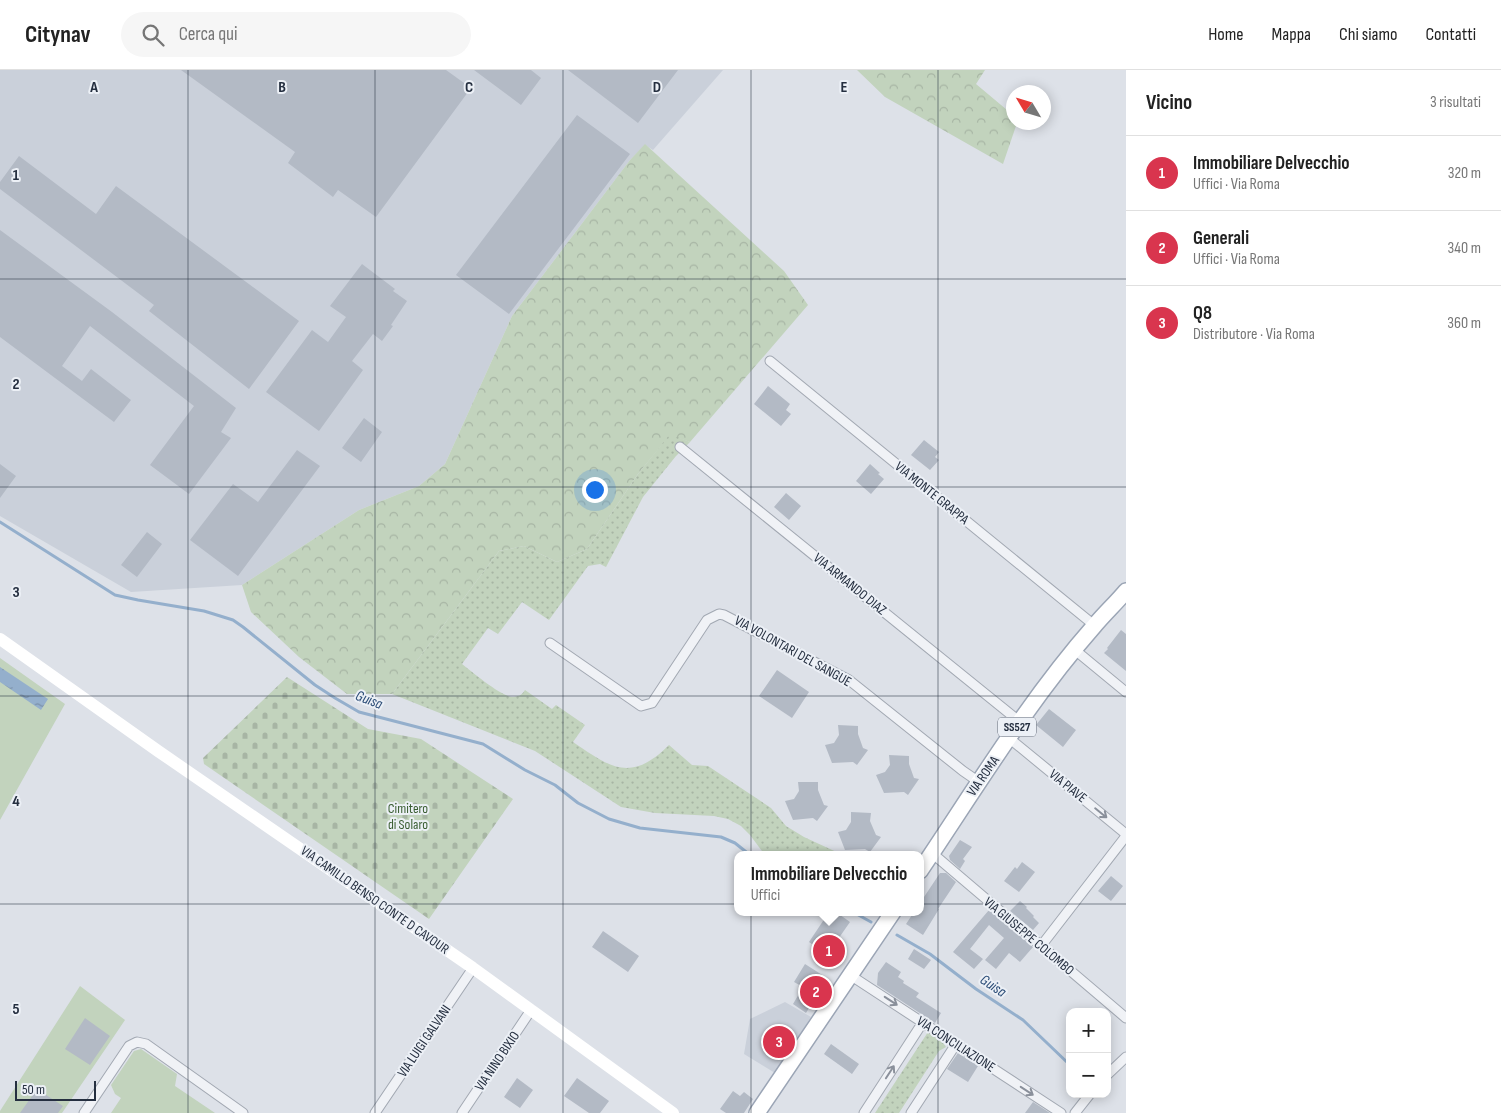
<!DOCTYPE html>
<html lang="it">
<head>
<meta charset="utf-8">
<style>
  body { margin:0; font-family:"Sofia Sans Condensed",sans-serif; background:#f6f6f6; color:#222 }
  .controls { position:absolute; right:15px; bottom:15px; display:grid; overflow:hidden; border-radius:10px; box-shadow:0 2px 12px #0003 }
  .controls button { width:45px; height:45px; display:grid; place-items:center; padding:0; border:0; border-bottom:1px solid #e0e0e0; background:#fff; color:#222; font:25px sans-serif }
  .compass { position:absolute; left:1006px; top:15px; width:45px; height:45px; border-radius:50%; background:#fff; box-shadow:0 2px 12px #0003; rotate:308deg }
  .scale { position:absolute; left:15px; bottom:12px; width:81px; box-sizing:border-box; padding-left:5px; border:2px solid #252f40; border-top:0; font-size:14px; line-height:18px; white-space:nowrap; color:#252f40; -webkit-text-stroke:4px #ecf0f6; paint-order:stroke }
  .you { position:absolute; left:594px; top:419px; width:18px; height:18px; margin:-12px; border:4px solid #fff; border-radius:50%; background:#1a73e8; box-shadow:0 0 0 8px #1a73e833 }
  .badge { display:grid; place-items:center; width:32px; height:32px; border-radius:50%; background:#d9354e; color:#fff; font-size:16px; font-weight:700 }
  .pin { position:absolute; translate:-50% -50%; border:2px solid #fff; box-shadow:0 1px 5px #0006 }
  .popup { position:absolute; left:734px; top:781px; width:190px; height:65px; box-sizing:border-box; display:grid; place-content:center; border-radius:10px; background:#fff; filter:drop-shadow(0 1px 4px #0005); font-size:16px; white-space:nowrap; color:#767676 }
  .popup b { font-size:19px; color:#222 }
  .popup::after { content:''; position:absolute; left:50%; top:100%; margin-left:-10px; border:10px solid transparent; border-top-color:#fff }
  .list { margin:0; padding:0; list-style:none }
  h2 { display:flex; justify-content:space-between; align-items:center; height:65px; margin:0; padding:0 20px; font-size:21px }
  h2 small { font-size:16px; font-weight:400; color:#767676 }
  .list li { display:grid; grid-template-columns:32px 1fr auto; gap:15px; align-items:center; box-sizing:border-box; height:75px; padding:0 20px; border-top:1px solid #e0e0e0 }
  .list b { display:block; font-size:19px; white-space:nowrap }
  .list p { margin:0; font-size:16px; white-space:nowrap; color:#767676 }
  .list em { font-size:16px; font-style:normal; color:#767676 }
  .icon { flex:none; width:28px; height:28px; fill:none; stroke:currentColor; stroke-width:2; stroke-linecap:round; stroke-linejoin:round }
  .map { position:relative; flex:none; width:1126px; height:1043px; overflow:hidden }
  header { display:flex; align-items:center; gap:30px; box-sizing:border-box; height:70px; padding:0 25px; background:#fff; border-bottom:1px solid #e0e0e0 }
  header strong { font-size:24px }
  nav { display:flex; gap:28px; margin-inline-start:auto; font-size:18px }
  .search { width:350px; height:45px; background:#f6f6f6; display:flex; align-items:center; gap:12px; box-sizing:border-box; padding:0 18px; border-radius:28px; color:#767676; font-size:19px }
  main { display:flex }
  aside { flex:1; background:#fff }
  .map>svg:first-child { display:block }
  .built { fill:#cad0da }
  .green { fill:#c2d3bd }
  .forest { fill:url(#forest-crowns) }
  .cemetery { fill:url(#cemetery-stones) }
  .park { fill:url(#park-dots) }
  .water { fill:url(#water-ripples) }
  .lines { fill:none; stroke-linecap:round; stroke-linejoin:round }
  .stream { stroke:#94afcc; stroke-width:3 }
  .building { fill:#b3bac5 }
  .street-casing { stroke:#a2a8b2; stroke-width:11 }
  .primary-casing { stroke:#9ba5b5; stroke-width:18 }
  .street { stroke:#f0f2f6; stroke-width:9 }
  .secondary { stroke:#fff; stroke-width:12 }
  .primary { stroke:#fff; stroke-width:15 }
  .oneway { stroke:#8a909b }
  .grid { fill:none; stroke:#252f40; stroke-width:1; stroke-opacity:0.55 }
  .labels { text-anchor:middle; dominant-baseline:central; stroke-width:4; stroke-linejoin:round; paint-order:stroke }
  .shield { fill:#ecf0f6; stroke:#616977; stroke-width:1 }
  .shield-label { font-size:12px; font-weight:bold; fill:#252f40 }
  .street-label { font-size:14px; fill:#252f40; stroke:#ecf0f6 }
  .park-label { font-size:14px; fill:#395d31; stroke:#ecf0f6 }
  .water-label { font-size:15px; font-style:italic; fill:#2c4d77; stroke:#ecf0f6 }
  .grid-label { font-size:16px; text-anchor:middle; font-weight:bold; fill:#252f40; stroke:#ecf0f6; stroke-width:4; stroke-linejoin:round; paint-order:stroke }
</style>
</head>
<body>
<header>
<strong>Citynav</strong>
<div class="search"><svg class="icon" aria-label="search" viewBox="0 0 24 24"><circle cx="10" cy="10" r="6"/><path d="M15 15l6 6"/></svg>Cerca qui</div>
<nav><a>Home</a><a>Mappa</a><a>Chi siamo</a><a>Contatti</a></nav>
</header>
<main>
<div class="map">
<svg width="1126" height="1043" viewBox="0 0 1126 1043">
  <defs>
    <pattern id="forest-crowns" width="20" height="18" patternUnits="userSpaceOnUse" patternTransform="scale(1.25)"><rect width="20" height="18" fill="#c2d3bd"/><path d="M2 6a3 3 0 1 1 6 0M12 15a3 3 0 1 1 6 0" fill="none" stroke="#a7b5a4"/></pattern>
    <pattern id="cemetery-stones" width="16" height="16" patternUnits="userSpaceOnUse" patternTransform="scale(1.25)"><rect width="16" height="16" fill="#c2d3bd"/><path d="M2 7V4a2 2 0 0 1 4 0v3zM10 15v-3a2 2 0 0 1 4 0v3z" fill="#a7b5a4"/></pattern>
    <pattern id="park-dots" width="8" height="8" patternUnits="userSpaceOnUse" patternTransform="scale(1.25)"><rect width="8" height="8" fill="#c2d3bd"/><path d="M2 2h.1M6 6h.1" fill="none" stroke="#a7b5a4" stroke-width="1.8" stroke-linecap="round"/></pattern>
    <pattern id="water-ripples" width="26" height="14" patternUnits="userSpaceOnUse" patternTransform="scale(1.25)"><rect width="26" height="14" fill="#94afcc"/><path d="M2 4q2-2 4 0t4 0M15 11q2-2 4 0t4 0" fill="none" stroke="#798fa7"/></pattern>
  </defs>
  <rect width="100%" height="100%" fill="#dde1e8"/>
  <path class="built" d="M0,0H723L653,80L645,75L630,90L512,246L445,394L419,416L359,440L242,515L131,522L0,446Z
    M785,932L811,947L775,1003L744,984L750,949Z"/>
  <path class="green" d="M0,588L65,634L0,750Z
    M80,916L125,950L62,1043H0V1041Z
    M141,979L177,1004L175,1016L215,1043H111L121,1028L115,1024L111,1015L134,981Z"/>
  <path class="forest" d="M857,0H985L976,14L1013,45L1014,52L1017,53L1003,94L885,27Z
    M645,74L784,201L808,235L690,372L670,365L638,404L587,479L557,492L524,476L499,481L392,624H347L299,587L251,542L242,515L359,440L419,416L445,394L512,246L630,90Z"/>
  <path class="cemetery" d="M287,607L368,659L421,669L513,729L429,849L204,694L203,688Z"/>
  <path class="park" d="M670,364L690,372L676,386L643,427L606,497L600,494L588,496L549,550L522,532L498,564L488,558L462,594C472,602 501,626 512,627C518,627 522,625 525,620L552,639L556,635L585,655L573,672C611,698 631,713 669,675L692,695L708,696L771,738L786,756L804,767L843,785H765L750,765L741,756L728,749L714,746L655,743L621,737L535,681L392,624L499,481L524,476L557,492L587,479L638,404Z
    M928,962L942,971L946,977L939,981L899,1043H875Z"/>
  <path class="water" d="M0,597L48,629L41,640L0,612Z"/>
  <g class="lines">
    <path class="stream" d="M0,452L115,525L138,530L204,541L233,550L243,557L315,615L335,628L359,642L483,674L525,700L555,715L578,733L609,749L640,758L721,767L735,773L750,785
      M853,842L871,852
      M897,865L930,884L976,919L1023,950L1070,995"/>
  </g>
  <path class="building" d="M181,0H446L471,18L376,147L338,120L333,127L288,93L295,82Z
    M474,0H531L541,8L521,35Z
    M568,0H678L638,53Z
    M577,45L630,84L509,244L456,205Z
    M19,86L96,144L116,116L299,251L249,319L149,241L154,235L0,119V112Z
    M0,160L112,242L236,338L221,362L231,368L189,424L150,395L194,336L90,256L62,296L82,311L91,299L131,330L114,352L0,267Z
    M362,194L395,219L393,221L407,231L391,255L393,256L382,271L373,264L352,291L363,300L319,361L266,322L312,260L328,272L346,247L330,236Z
    M768,316L790,334L786,340L791,344L781,356L754,334Z
    M364,348L382,362L361,392L342,378Z
    M924,370L939,382L935,387L939,390L930,400L911,385Z
    M297,380L320,396L238,506L190,470L233,414L258,432Z
    M0,394L16,406L0,428Z
    M870,394L880,403L878,404L884,409L871,424L856,411Z
    M786,423L801,436L789,450L774,437Z
    M147,462L162,474L137,507L121,495Z
    M1121,560L1126,564V601L1104,583L1108,579L1107,578Z
    M777,600L809,622L792,648L759,626Z
    M1049,639L1076,660L1063,677L1036,655Z
    M838,655L858,656V664L863,678L868,680L857,695L853,692L832,693L825,675L834,673L839,665Z
    M889,685L909,686V694L914,708L919,709L908,725L904,722L884,723L876,705L885,702L890,695Z
    M798,712H818V720L824,735L828,736L817,751L813,748L793,750L785,731L794,729L799,721Z
    M851,742L871,743L870,751L876,765L881,767L870,782L865,779L845,780L838,762L846,760L851,752Z
    M960,770L972,777L963,789L965,791L960,799L950,790L949,786Z
    M1022,792L1035,802L1019,822L1004,811L1015,797L1017,799Z
    M940,803H946L956,812L938,839H939L923,865L906,854L914,842H920V833Z
    M1111,806L1123,816L1111,831L1098,821Z
    M1020,831L1027,837L1026,838L1034,846L1033,847L1039,853L1033,860L1010,841Z
    M989,840L1033,877L1020,892L1009,883L996,899L985,890L1004,868L989,855L970,879L983,889L974,899L953,882Z
    M829,842H836L850,852L827,885L809,872Z
    M603,861L639,886L628,902L592,877Z
    M914,879L931,890L924,899L908,889Z
    M886,892L901,902L898,907L904,911L903,913L919,923L916,927L941,943L935,953L877,915L878,903Z
    M805,894L827,908L806,943L793,934L803,917L794,912Z
    M85,948L110,966L90,995L65,979Z
    M831,974L859,994L852,1004L824,984Z
    M958,983L978,996L968,1012L947,999Z
    M517,1008L533,1020L520,1038L504,1027Z
    M577,1008L609,1031L600,1043H589L564,1026Z
    M37,1019L63,1036L58,1043H20Z
    M733,1021L740,1026L744,1022L753,1029L744,1043H726L720,1039Z
    M1033,1032L1050,1043H1025Z"/>
  <g class="lines">
    <g class="street-casing">
      <path id="street" d="M770,291L1094,555
        M680,377L1020,652
        M550,573L641,636L652,633L707,550L719,544L724,545L849,610L963,701L979,712
        M1075,580L1126,622
        M1009,668L1126,764
        M932,783L1126,948
        M1041,876L1126,766
        M850,905L1061,1043
        M1107,1005L1126,987
        M84,1043L129,976L137,972L146,974L243,1043
        M375,1043L473,898
        M462,1043L531,940
        M864,1043L923,952
        M911,1043L956,974
        M1075,1043L1090,1024"/>
    </g>
    <g class="primary-casing">
      <path id="primary" d="M920,801C976,718 1028,631 1095,555C1105,543 1116,533 1126,521
        M757,1043L893,842"/>
    </g>
    <use href="#street" class="street"/>
    <path class="secondary" d="M0,569L158,681L473,898L673,1043"/>
    <use href="#primary" class="primary"/>
  </g>
  <defs><path id="oneway-shaft" d="M-6 0H5M1.5-3L5.5 0L1.5 3" fill="none" stroke-width="1.6" stroke-linecap="round" stroke-linejoin="round" transform="scale(1.25)"/></defs>
  <g class="oneway">
    <use href="#oneway-shaft" transform="translate(1101 743) rotate(39)"/>
    <use href="#oneway-shaft" transform="translate(891 931) rotate(33)"/>
    <use href="#oneway-shaft" transform="translate(890 1002) rotate(-57)"/>
    <use href="#oneway-shaft" transform="translate(1027 1021) rotate(33)"/>
  </g>
  <path class="grid" d="M188,0V1043M375,0V1043M563,0V1043M751,0V1043M938,0V1043M0,209H1126M0,417H1126M0,626H1126M0,834H1126"/>
  <g class="labels">
    <rect class="shield" x="998" y="647.5" width="38" height="19" rx="4"/>
    <g class="shield-label">
      <text x="1017" y="657">SS527</text>
    </g>
    <g class="street-label">
      <text transform="translate(932 423) rotate(39)">VIA MONTE GRAPPA</text>
      <text transform="translate(850 514) rotate(39)">VIA ARMANDO DIAZ</text>
      <text transform="translate(793 581) rotate(29)">VIA VOLONTARI DEL SANGUE</text>
      <text transform="translate(983 706) rotate(-55)">VIA ROMA</text>
      <text transform="translate(1068 716) rotate(39)">VIA PIAVE</text>
      <text transform="translate(375 830) rotate(35)">VIA CAMILLO BENSO CONTE D CAVOUR</text>
      <text transform="translate(1029 866) rotate(40)">VIA GIUSEPPE COLOMBO</text>
      <text transform="translate(424 971) rotate(-56)">VIA LUIGI GALVANI</text>
      <text transform="translate(956 974) rotate(33)">VIA CONCILIAZIONE</text>
      <text transform="translate(497 991) rotate(-56)">VIA NINO BIXIO</text>
    </g>
    <g class="park-label">
      <text x="408" y="738">Cimitero<tspan x="408" dy="16">di Solaro</tspan></text>
    </g>
    <g class="water-label">
      <text transform="translate(369 630) rotate(21)">Guisa</text>
      <text transform="translate(993 916) rotate(34)">Guisa</text>
    </g>
  </g>
  <g class="grid-label">
    <text x="94" y="22">A</text>
    <text x="282" y="22">B</text>
    <text x="469" y="22">C</text>
    <text x="657" y="22">D</text>
    <text x="844" y="22">E</text>
    <text x="16" y="110">1</text>
    <text x="16" y="319">2</text>
    <text x="16" y="527">3</text>
    <text x="16" y="736">4</text>
    <text x="16" y="944">5</text>
  </g>
</svg>
<div class="controls">
<button>+</button>
<button>−</button>
</div>
<svg class="compass" viewBox="-18 -18 36 36"><path d="M0-13l5 13h-10z" fill="#e53935"/><path d="M0 13l5-13h-10z" fill="#767676"/></svg>
<div class="scale">50 m</div>
<div class="you"></div>
<div class="pin badge" style="left:829px;top:881px">1</div>
<div class="popup"><b>Immobiliare Delvecchio</b>Uffici</div>
<div class="pin badge" style="left:816px;top:922px">2</div>
<div class="pin badge" style="left:779px;top:972px">3</div>
</div>
<aside>
<h2>Vicino<small>3 risultati</small></h2>
<ul class="list">
<li><span class="badge">1</span><div><b>Immobiliare Delvecchio</b><p>Uffici · Via Roma</p></div><em>320 m</em></li>
<li><span class="badge">2</span><div><b>Generali</b><p>Uffici · Via Roma</p></div><em>340 m</em></li>
<li><span class="badge">3</span><div><b>Q8</b><p>Distributore · Via Roma</p></div><em>360 m</em></li>
</ul>
</aside>
</main>
</body>
</html>
